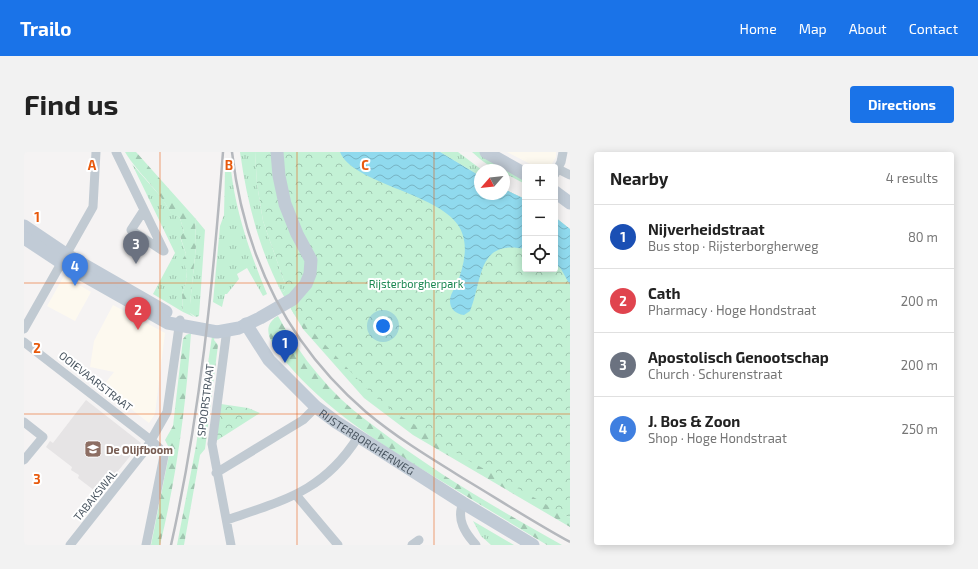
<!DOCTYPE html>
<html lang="en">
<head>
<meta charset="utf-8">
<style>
  body { margin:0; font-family:"Exo 2",sans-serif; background:#f2f2f2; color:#222 }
  .controls { position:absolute; right:12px; top:12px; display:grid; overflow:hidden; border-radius:4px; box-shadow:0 2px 10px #0003 }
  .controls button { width:36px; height:36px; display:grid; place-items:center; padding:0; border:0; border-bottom:1px solid #e0e0e0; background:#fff; color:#222; font:20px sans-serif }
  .compass { position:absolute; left:450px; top:12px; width:36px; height:36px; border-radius:50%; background:#fff; box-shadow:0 2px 10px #0003; rotate:242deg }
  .you { position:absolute; left:359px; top:174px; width:14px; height:14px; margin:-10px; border:3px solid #fff; border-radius:50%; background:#1a73e8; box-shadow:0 0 0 6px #1a73e833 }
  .badge { display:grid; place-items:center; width:26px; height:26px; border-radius:50%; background:#1a73e8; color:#fff; font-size:13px; font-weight:700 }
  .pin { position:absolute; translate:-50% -33px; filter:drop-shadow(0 1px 2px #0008) }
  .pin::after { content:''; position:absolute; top:21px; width:14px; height:12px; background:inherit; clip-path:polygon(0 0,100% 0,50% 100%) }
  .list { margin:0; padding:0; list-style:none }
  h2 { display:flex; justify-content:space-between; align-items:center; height:52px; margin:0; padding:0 16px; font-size:17px }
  h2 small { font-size:13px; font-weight:400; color:#767676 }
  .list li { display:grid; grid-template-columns:26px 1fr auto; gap:12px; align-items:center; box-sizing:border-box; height:64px; padding:0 16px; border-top:1px solid #e0e0e0 }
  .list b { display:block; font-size:15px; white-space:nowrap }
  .list p { margin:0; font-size:13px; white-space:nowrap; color:#767676 }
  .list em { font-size:13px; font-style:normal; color:#767676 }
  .icon { flex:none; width:22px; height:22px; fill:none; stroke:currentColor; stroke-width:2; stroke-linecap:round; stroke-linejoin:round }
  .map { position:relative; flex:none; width:546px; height:393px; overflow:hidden; border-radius:4px }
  header { display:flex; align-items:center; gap:24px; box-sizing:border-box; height:56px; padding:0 20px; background:#1a73e8; color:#fff }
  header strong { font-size:19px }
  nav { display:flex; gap:22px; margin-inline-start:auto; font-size:14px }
  .intro { display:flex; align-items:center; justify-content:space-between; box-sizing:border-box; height:96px; padding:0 24px }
  h1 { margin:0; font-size:28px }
  .button { padding:10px 18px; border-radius:4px; background:#1a73e8; color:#fff; font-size:14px; font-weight:700 }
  main { display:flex; gap:24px; padding:0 24px }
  aside { flex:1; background:#fff; border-radius:4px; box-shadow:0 2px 10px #0003 }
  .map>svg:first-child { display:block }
  .commercial { fill:#fdf9ef }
  .education { fill:#e6e4e5 }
  .grass { fill:url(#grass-tufts) }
  .forest { fill:url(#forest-firs) }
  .park { fill:url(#park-crowns) }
  .water { fill:url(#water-waves) }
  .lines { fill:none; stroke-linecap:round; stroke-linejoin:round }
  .street { stroke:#c1cad2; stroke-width:9 }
  .secondary { stroke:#c1cbd6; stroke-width:13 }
  .rail { stroke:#b5b8bd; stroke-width:2.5 }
  .grid { fill:none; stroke:#e8590c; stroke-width:1; stroke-opacity:0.55 }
  .labels { text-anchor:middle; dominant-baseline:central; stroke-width:4; stroke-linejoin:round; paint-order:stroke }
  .park-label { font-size:11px; fill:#17864f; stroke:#fff }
  .street-label { font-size:11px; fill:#4a5661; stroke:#fff }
  .education-label { font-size:11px; font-weight:bold; fill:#785e54; stroke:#fff; text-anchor:start }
  .grid-label { font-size:13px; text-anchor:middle; font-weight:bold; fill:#e8590c; stroke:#fff; stroke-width:4; stroke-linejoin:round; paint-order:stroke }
</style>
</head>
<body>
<header>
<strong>Trailo</strong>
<nav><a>Home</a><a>Map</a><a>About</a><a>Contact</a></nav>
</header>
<div class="intro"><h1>Find us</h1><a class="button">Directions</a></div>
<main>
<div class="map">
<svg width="546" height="393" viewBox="0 0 546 393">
  <defs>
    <pattern id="grass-tufts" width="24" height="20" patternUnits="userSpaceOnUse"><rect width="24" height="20" fill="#c3f1d5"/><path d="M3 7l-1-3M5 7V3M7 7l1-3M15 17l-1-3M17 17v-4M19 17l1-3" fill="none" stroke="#a0c6b0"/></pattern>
    <pattern id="forest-firs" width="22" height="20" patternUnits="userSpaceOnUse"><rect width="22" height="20" fill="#c3f1d5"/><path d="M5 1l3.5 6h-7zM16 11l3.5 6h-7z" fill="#a0c6b0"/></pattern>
    <pattern id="park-crowns" width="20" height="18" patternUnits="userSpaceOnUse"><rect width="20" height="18" fill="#c3f1d5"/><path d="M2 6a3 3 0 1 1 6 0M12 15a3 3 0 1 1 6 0" fill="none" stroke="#a0c6b0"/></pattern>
    <pattern id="water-waves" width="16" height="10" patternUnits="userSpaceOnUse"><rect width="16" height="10" fill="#90daee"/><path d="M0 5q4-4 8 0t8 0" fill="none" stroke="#78b4c4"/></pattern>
  </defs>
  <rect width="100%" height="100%" fill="#f5f3f3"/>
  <path class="commercial" d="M483,0H532V5L526,15H512Z
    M40,124L67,140L51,169L23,154Z
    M89,153L141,181L131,262L125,271L102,253L91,251L75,239L90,220L66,215L70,189Z"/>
  <path class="education" d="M62,248L117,291L75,342L54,326L55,323L47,318L48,315L22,295L26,289L29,291Z"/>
  <path class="grass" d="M216,0H231L233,32L239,69L261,132V138L258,141C235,97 223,50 216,0Z
    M416,0H434L458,18H456V24Z
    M448,0H456L501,27V32L480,21V18C468,18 457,8 448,0Z
    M108,12L138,46L147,61H151L156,66L160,80L156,85L162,102L159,108L163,119L162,130L158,142L159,160L129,142L151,101Z
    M201,18H207C212,61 226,101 243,142L239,144L223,116L213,122L215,127L203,142H201L198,155L189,150L196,74L200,63Z
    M171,66L181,78L175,164L172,165L166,161V152L172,94Z
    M449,369L490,393H467L457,384Z"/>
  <path class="forest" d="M101,0H112L171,66L172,94L166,152V161L170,165L159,160L158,142L162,130L163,119L158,108L162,102L156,84L160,80L156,66L151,62H147C136,38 114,22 101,0Z
    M277,151L451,306L546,366V375L389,283L340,246L279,177L267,157Z
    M254,164C271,195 293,224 318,248C333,262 350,274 366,286C420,326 479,360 538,393H523C485,370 447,347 409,324C355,291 302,258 261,209C251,196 233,176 254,164Z
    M167,181C162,253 153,323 136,393H127L146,298L141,288L149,274L159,187L162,183Z
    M188,184L191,185L190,188L194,193L181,297L176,303L160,393H153L172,294Z"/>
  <path class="park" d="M231,0H416L456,24V42H480V37L501,47V117H531V65L546,77V366L474,325L475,322L466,317L464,319L438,305L408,283L370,260L347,241L273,163L270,162L258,141L261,138V132L239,69L233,32Z
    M197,252L224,256L236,261L192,289Z"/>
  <path class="water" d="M316,0H416L456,24V42H480V37L501,47V97C453,87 459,127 446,159L440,163C432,162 426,157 426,149C426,143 430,137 433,132C440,113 446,91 434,73C413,41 328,31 316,0Z
    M531,65L546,77V133L537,117L531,111Z"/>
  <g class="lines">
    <path class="street" d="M92,0L140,99
      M534,17L546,23
      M531,22L537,10L539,0
      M120,58L107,78L139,99
      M0,177L69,55L72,0
      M203,177L188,292L207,393
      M0,190L128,289L138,299L140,304L122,393
      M0,270L19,285L0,308
      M192,321L279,268L292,255
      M272,343L314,393
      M439,351C432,367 441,381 452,393
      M203,368C260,348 299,340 334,285
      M46,393L122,297L143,260L156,168
      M388,393L395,388"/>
    <g class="secondary">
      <path d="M462,0L501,22"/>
      <path d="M531,40L546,51"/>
      <path d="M0,74L43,103L142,160"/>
      <path d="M0,86L38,111L144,171L193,180L215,176L236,166L269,147L282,132L286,122L287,108L273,82L261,52L255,24L253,0"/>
      <path id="s1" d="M222,172L245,208L292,255L312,270L439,351L509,393"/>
    </g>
    <path class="rail" d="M208,0C220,104 262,191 342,260C373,286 408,307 442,328C477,349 511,371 546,390
      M147,393C176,264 189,132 199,0"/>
  </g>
  <path class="grid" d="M136,0V393M273,0V393M410,0V393M0,131H546M0,262H546"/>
  <defs>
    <g id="school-square" transform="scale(0.9)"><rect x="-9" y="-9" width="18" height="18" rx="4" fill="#8d6e63" stroke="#fff"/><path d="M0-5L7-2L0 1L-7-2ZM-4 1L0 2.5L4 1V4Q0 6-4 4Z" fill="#fff"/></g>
  </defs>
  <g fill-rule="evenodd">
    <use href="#school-square" x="69" y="297"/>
  </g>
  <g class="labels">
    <g class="park-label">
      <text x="392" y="131">Rijsterborgherpark</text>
    </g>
    <g class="street-label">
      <text transform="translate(72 229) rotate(38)">OOIEVAARSTRAAT</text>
      <text transform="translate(181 248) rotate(-83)">SPOORSTRAAT</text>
      <text stroke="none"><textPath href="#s1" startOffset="171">RIJSTERBORGHERWEG</textPath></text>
      <text transform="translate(71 343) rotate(-51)">TABAKSWAL</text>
    </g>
    <g class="education-label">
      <text x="82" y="297">De Olijfboom</text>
    </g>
  </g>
  <g class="grid-label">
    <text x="68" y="18">A</text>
    <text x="205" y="18">B</text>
    <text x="341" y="18">C</text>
    <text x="13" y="70">1</text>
    <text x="13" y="201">2</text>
    <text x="13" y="332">3</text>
  </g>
</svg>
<div class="controls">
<button>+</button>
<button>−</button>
<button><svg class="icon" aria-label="locate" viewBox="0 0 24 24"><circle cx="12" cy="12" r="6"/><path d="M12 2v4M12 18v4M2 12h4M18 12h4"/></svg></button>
</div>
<svg class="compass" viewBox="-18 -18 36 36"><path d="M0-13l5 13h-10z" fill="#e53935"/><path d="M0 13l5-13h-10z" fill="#767676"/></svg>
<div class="you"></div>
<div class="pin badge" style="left:261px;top:211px;background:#1a4fb4">1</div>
<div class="pin badge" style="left:114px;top:178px;background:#e0444e">2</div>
<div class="pin badge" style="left:112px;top:112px;background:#6b7280">3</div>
<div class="pin badge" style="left:51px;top:134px;background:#3f7fe0">4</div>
</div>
<aside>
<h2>Nearby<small>4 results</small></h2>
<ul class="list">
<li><span class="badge" style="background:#1a4fb4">1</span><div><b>Nijverheidstraat</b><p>Bus stop · Rijsterborgherweg</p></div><em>80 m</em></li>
<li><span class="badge" style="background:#e0444e">2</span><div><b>Cath</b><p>Pharmacy · Hoge Hondstraat</p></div><em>200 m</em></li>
<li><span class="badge" style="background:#6b7280">3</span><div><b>Apostolisch Genootschap</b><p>Church · Schurenstraat</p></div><em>200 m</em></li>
<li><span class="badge" style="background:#3f7fe0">4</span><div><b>J. Bos &amp; Zoon</b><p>Shop · Hoge Hondstraat</p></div><em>250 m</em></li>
</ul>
</aside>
</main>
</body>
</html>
